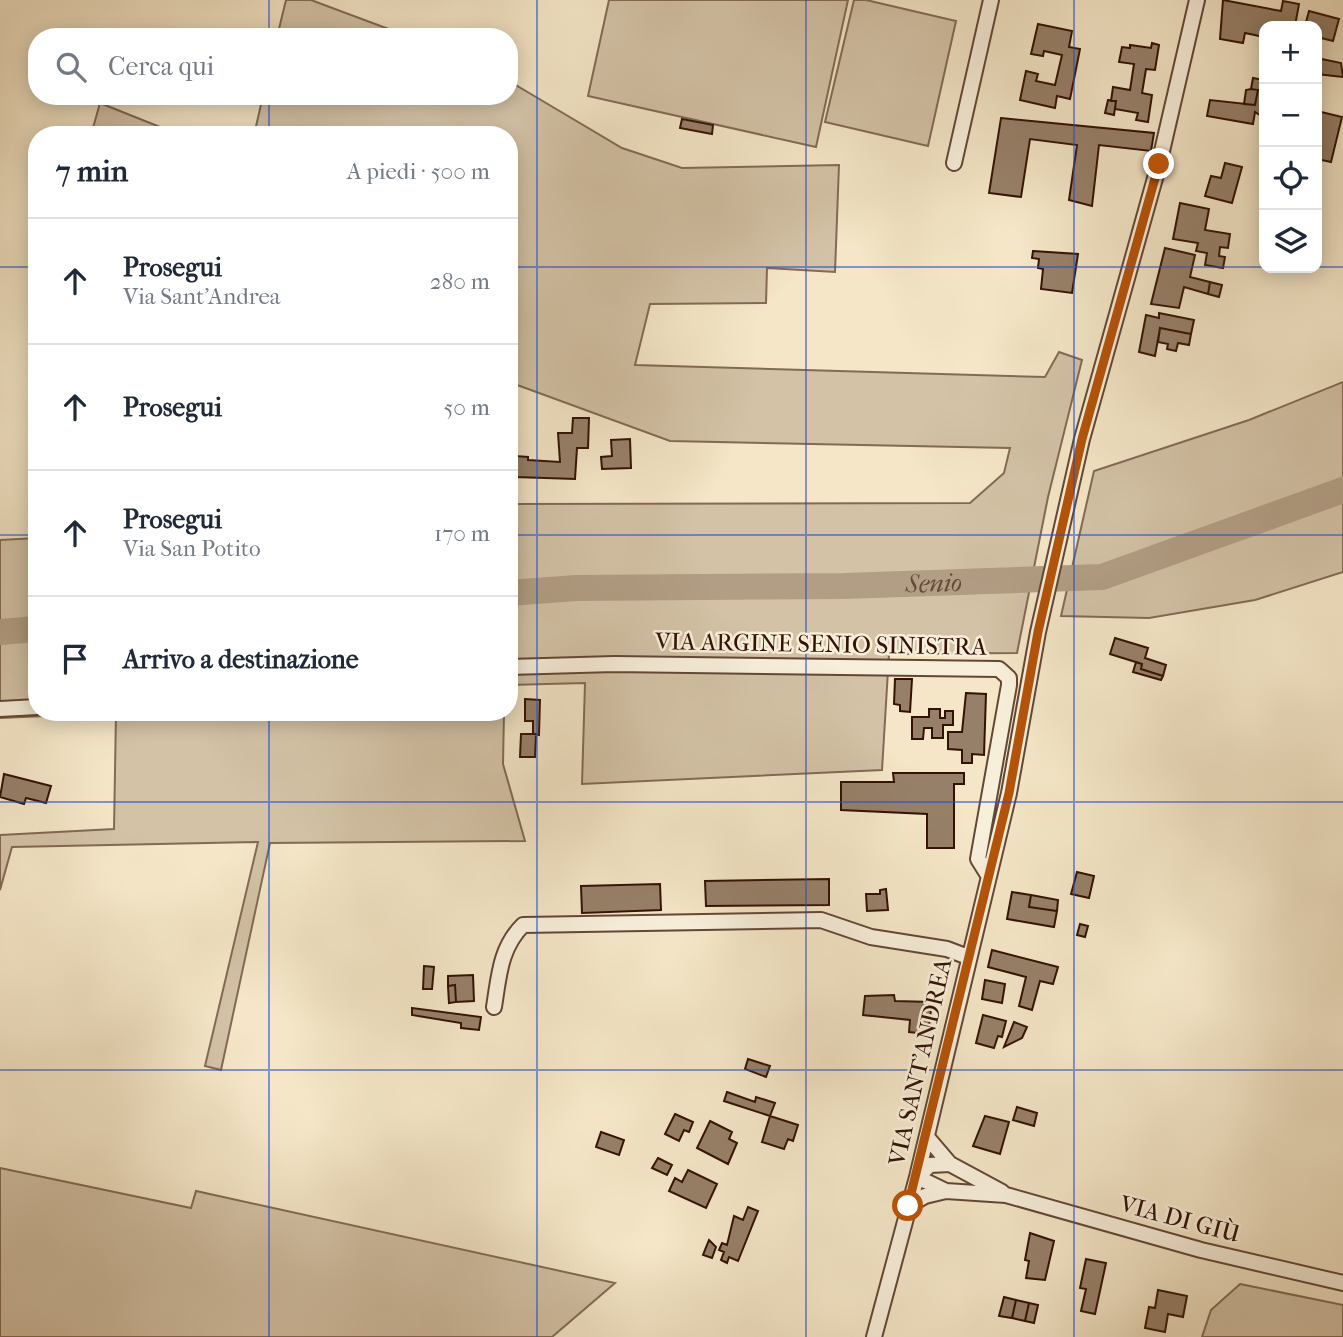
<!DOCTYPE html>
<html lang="it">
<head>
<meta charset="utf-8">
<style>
  body { margin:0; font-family:"IM FELL French Canon",serif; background:#f6f6f7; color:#1f2937 }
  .controls { position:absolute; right:21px; top:21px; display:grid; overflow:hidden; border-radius:14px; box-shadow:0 4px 18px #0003 }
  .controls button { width:63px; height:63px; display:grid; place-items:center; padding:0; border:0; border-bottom:2px solid #e0e1e3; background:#fff; color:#1f2937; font:35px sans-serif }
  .stop { position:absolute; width:21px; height:21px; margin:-16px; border:5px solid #b45309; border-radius:50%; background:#fff }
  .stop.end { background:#b45309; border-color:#fff; box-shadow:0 2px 7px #0008 }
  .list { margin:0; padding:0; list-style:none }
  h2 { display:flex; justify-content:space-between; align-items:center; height:91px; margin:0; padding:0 28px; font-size:30px }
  h2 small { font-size:23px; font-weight:400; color:#747a83 }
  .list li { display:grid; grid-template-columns:46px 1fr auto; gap:21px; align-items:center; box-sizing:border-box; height:126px; padding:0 28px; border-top:2px solid #e0e1e3 }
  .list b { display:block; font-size:26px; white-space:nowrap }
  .list p { margin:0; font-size:23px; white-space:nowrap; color:#747a83 }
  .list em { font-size:23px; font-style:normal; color:#747a83 }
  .icon { flex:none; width:38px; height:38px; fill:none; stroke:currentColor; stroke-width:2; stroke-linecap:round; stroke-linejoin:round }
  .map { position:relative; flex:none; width:1343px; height:1337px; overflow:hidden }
  .search { position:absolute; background:#fff; box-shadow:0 4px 18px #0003; left:28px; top:28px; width:490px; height:77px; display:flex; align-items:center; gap:18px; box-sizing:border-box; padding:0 24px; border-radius:28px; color:#747a83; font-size:26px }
  .panel { position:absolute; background:#fff; box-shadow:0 4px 18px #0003; left:28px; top:126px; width:490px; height:595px; border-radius:28px }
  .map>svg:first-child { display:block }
  .green { fill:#d3c2a6; stroke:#836a55; stroke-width:2 }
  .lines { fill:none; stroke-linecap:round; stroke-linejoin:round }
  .river { stroke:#b29e85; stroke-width:26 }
  .building { fill:#978069; stroke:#331204; stroke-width:2 }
  .minor-casing { stroke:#634735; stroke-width:18 }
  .minor { stroke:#f8efdb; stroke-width:14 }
  .route { stroke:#b45309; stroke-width:9 }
  .grid { fill:none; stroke:#1d4ed8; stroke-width:2; stroke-opacity:0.55 }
  .labels { text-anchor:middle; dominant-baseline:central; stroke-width:5; stroke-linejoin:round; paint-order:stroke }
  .street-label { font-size:24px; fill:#331204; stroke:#f8efdb }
  .water-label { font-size:26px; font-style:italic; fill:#664a38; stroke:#f8efdb }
</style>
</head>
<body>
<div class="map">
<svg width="1343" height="1337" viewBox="0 0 1343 1337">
  <rect width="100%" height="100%" fill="#f4e6c7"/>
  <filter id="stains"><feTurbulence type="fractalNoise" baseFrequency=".00286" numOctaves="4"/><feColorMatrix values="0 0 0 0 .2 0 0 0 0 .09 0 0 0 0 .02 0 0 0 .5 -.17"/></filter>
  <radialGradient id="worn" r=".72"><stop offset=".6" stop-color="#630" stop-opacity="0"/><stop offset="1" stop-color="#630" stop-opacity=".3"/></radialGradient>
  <path class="green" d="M286,0H311L410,37H277Z
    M609,0H848L816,147L588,96Z
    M854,0H866L956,21L928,146L825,122Z
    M509,81L622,148L682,168L839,165L835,272L767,268L766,303L650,304L635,365L1045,377L1059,352L1082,360L1048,497L1017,653L889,654L882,770L582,784L585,683L509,685V504L970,503L1004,473L1010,448L670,441L509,382V135H254L263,96H509Z
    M100,103L180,135H91Z
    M1343,382V572L1255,600L1149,618L1061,616L1094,471L1249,420Z
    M37,538V712H504L503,764L525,841L270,843L221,1070L205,1066L258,842L12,847L0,890V835L114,829L116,713L0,718V540Z
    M0,1168L191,1208L196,1191L615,1283L552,1337H0Z
    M1240,1284L1343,1305V1337H1202L1211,1310Z"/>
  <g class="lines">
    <g class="river">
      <path id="s1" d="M509,593L576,588L845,586L1102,577L1343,490"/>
      <path d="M0,632L37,629"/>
    </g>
  </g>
  <path class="building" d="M1223,0L1281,11L1283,1L1299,4L1295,26H1264V37L1245,33L1243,43L1220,39Z
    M1309,11L1339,19L1333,41L1317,37V26H1305Z
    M1038,24L1072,31L1069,47L1080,49L1070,99L1057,96L1055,108L1020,100L1026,71L1038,74L1036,81L1055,85L1062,55L1044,51L1043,56L1031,54Z
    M1152,43L1159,45L1155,70L1146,69L1142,93L1152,95L1148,122L1136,120L1138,113L1115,109L1116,101H1111L1113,87L1130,90L1134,64L1119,62L1122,47L1130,48V45L1151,48Z
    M1317,58L1341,63L1343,77L1317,74Z
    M1253,78L1264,80V118L1255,112L1253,124L1207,116L1210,100L1255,105L1258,90L1251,89Z
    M1251,89L1258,90L1255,105L1244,104L1246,90Z
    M1108,100L1116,101L1114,115L1105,113Z
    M1317,111L1342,117L1331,162L1317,159Z
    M1001,118L1154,133L1151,151L1099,145L1092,206L1069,200L1077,145L1030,139L1021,197L989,193Z
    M682,119L713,125L712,134L680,128Z
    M1225,163L1242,167L1232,203L1205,196L1211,176L1221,178Z
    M1180,203L1209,209L1205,230L1230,234L1228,248L1220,247L1219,256L1225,257L1223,268L1205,265L1207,253L1196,251L1198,243L1173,239Z
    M1165,248L1195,255L1190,277L1210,282L1208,294L1184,287L1179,308L1151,304Z
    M1033,251L1078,254L1072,293L1041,289L1043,269L1038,268L1039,259L1032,258Z
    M1210,282L1222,285L1219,297L1208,294Z
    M1159,313L1194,320L1191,334L1160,328L1155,356L1139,352L1146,315L1159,318Z
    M1160,328L1191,334L1189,345L1178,343L1176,351L1167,349L1168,344L1158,342Z
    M573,418H589L588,448H577L575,479L515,477L516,456L528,457V460L560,462L558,433H572Z
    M630,439L631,468L602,469L601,457L612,456L611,440Z
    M1115,638L1148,648L1145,658L1166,665L1163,676L1141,669L1142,664L1110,654Z
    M1136,662L1142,664L1141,669L1163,676L1161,680L1133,672Z
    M895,679H912L910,712L900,711V705L894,704Z
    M966,693L986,694L984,755L972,754V763H962V750L948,749V732H962Z
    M525,699L540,700L539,735L533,734V721H525Z
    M929,709H940V718H945V711H953V725H943V738H932V728H924L923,739H912V717H929Z
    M521,734H536L535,757H520Z
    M893,773H964V784H954V848H927V814L841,810V782H894Z
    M4,774L51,786L46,803L26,798L24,804L0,797Z
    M1077,872L1094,876L1089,898L1071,894Z
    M829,879V905L706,906L705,881Z
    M660,884L661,910L582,913L581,886Z
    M886,889L888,910L867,911L866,894H880V890Z
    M1012,892L1031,895L1029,907L1057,911L1054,927L1007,919Z
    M1031,895L1058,900L1057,911L1029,907Z
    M1080,924L1088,926L1085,937L1077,935Z
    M992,950L1058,967L1053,984L1040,981L1032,1010L1019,1006L1026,977L988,967Z
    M424,966L434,967L432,989H423Z
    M473,975L474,1001L456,1002L455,985L448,986V976Z
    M985,980L1005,984L1002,1003L982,999Z
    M455,985L456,1002L449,1003L448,986Z
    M894,995L895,1001L932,1002L928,1034L909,1032L910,1020L863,1015L865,996Z
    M412,1008L481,1017L479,1030L461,1028V1023L412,1015Z
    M983,1015L1006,1021L1002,1037L998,1036L994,1048L976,1043Z
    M1014,1022L1027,1027L1022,1038L1004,1047Z
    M748,1059L770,1066L766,1077L745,1069Z
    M727,1092L755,1102L756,1097L775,1103L770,1116L724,1101Z
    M1017,1107L1037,1113L1034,1126L1013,1120Z
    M675,1114L693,1122L689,1132L684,1130L679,1141L665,1134Z
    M770,1116L798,1125L793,1141L788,1139L784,1149L762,1142Z
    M985,1116L1009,1122L1000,1154L973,1146Z
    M710,1121L732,1132L729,1139L737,1143L728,1164L697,1148Z
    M601,1132L624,1140L619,1155L596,1147Z
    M658,1158L672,1165L667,1175L652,1168Z
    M688,1170L717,1184L706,1208L669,1191L675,1178L682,1182Z
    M748,1207L758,1211L738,1261L729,1257L727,1263L721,1260L724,1252L719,1250L722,1243L727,1245L734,1216L743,1220Z
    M1030,1233L1054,1241L1045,1280L1026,1278L1029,1261L1025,1260Z
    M709,1240L716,1247L712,1258L703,1255Z
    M1086,1259L1106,1263L1095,1314L1081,1311L1086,1289L1080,1288Z
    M1158,1290L1187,1296L1183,1317L1168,1314L1165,1332L1145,1328L1149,1307L1155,1308Z
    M1004,1297L1016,1300L1012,1318L999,1316Z
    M1016,1300L1029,1303L1025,1321L1012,1318Z
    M1029,1303L1038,1305L1034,1323L1025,1321Z"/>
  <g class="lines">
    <g class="minor-casing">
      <path id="minor" d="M954,163L991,0
        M509,667L614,664L999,669L1009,678V685L978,859L988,875
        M0,709L37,707
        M494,1007C499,976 500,948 523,925L821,920L871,937L947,949L968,957
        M927,1137L950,1164L1002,1192
        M950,1164L930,1165L917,1177L946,1191L1006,1195L1201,1250L1343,1283
        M908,1206L925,1196L946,1191
        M874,1337L917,1177L1009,793L1038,632L1082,439L1159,164L1197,0"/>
    </g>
    <use href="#minor" class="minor"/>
  </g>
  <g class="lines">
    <path class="route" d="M908,1206L1009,793L1038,632L1082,439L1159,164"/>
  </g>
  <path class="grid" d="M269,0V37M537,0V1337M806,0V1337M1074,0V1337M269,96V135M0,267H37M509,267H1264M1317,267H1343M0,535H37M509,535H1343M269,712V1337M0,802H1343M0,1070H1343"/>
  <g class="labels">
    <g class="street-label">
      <text transform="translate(821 644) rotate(1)">VIA ARGINE SENIO SINISTRA</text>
      <text transform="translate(920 1062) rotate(-77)">VIA SANT'ANDREA</text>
      <text transform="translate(1180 1219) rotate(15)">VIA DI GIÙ</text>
    </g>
    <g class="water-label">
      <text stroke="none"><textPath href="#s1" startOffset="425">Senio</textPath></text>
    </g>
  </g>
  <rect width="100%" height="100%" filter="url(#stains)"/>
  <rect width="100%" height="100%" fill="url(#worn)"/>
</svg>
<div class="controls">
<button>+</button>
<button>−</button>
<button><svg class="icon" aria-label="locate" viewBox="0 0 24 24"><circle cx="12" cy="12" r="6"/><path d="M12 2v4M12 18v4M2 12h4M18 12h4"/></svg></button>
<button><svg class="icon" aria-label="layers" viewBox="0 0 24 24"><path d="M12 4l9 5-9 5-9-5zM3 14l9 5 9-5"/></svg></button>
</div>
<div class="stop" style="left:908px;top:1206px"></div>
<div class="stop end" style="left:1159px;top:164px"></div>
<div class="search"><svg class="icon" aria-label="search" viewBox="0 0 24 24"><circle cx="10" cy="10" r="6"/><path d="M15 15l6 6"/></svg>Cerca qui</div>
<section class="panel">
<h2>7 min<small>A piedi · 500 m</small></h2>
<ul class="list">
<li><svg class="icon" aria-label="ahead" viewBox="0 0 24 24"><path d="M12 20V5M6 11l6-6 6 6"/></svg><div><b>Prosegui</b><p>Via Sant'Andrea</p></div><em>280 m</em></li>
<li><svg class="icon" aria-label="ahead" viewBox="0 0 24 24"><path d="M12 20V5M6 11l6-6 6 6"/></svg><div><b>Prosegui</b></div><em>50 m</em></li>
<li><svg class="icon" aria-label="ahead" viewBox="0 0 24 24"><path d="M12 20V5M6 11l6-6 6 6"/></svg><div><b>Prosegui</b><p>Via San Potito</p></div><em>170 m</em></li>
<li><svg class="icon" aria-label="arrive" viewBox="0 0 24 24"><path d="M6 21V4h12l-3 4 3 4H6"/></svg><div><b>Arrivo a destinazione</b></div></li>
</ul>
</section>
</div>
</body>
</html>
